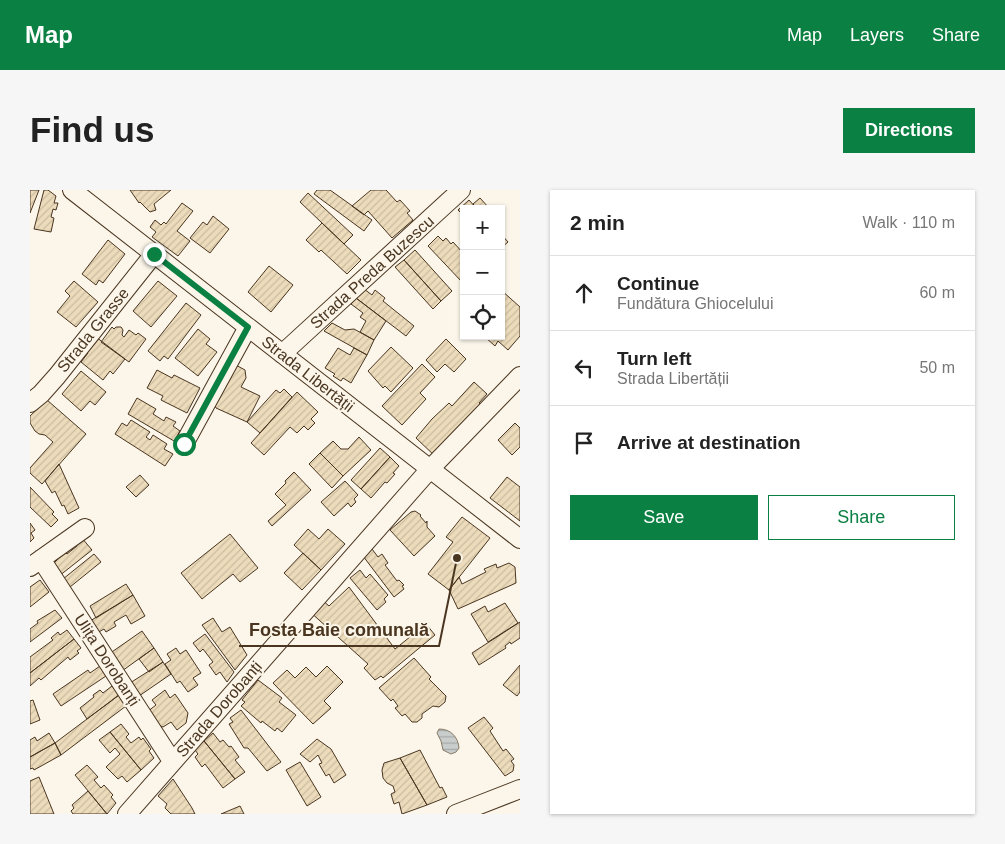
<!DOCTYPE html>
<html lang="en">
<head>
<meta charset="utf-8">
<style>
  body { margin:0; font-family:Arial,sans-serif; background:#f6f6f6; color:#222 }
  .controls { position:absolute; right:15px; top:15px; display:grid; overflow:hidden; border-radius:0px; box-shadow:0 1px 4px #0004 }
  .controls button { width:45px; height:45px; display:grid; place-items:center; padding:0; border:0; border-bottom:1px solid #e0e0e0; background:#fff; color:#222; font:25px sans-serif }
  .stop { position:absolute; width:15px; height:15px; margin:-11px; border:4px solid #0b8043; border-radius:50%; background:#fff }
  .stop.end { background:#0b8043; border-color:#fff; box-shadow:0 1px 5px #0008 }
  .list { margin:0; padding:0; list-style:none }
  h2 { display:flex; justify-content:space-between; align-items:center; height:65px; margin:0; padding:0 20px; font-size:21px }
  h2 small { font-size:16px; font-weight:400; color:#767676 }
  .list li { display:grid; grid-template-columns:32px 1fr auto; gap:15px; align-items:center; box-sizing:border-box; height:75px; padding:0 20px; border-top:1px solid #e0e0e0 }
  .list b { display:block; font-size:19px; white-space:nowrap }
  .list p { margin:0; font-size:16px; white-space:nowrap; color:#767676 }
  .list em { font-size:16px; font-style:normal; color:#767676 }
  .actions { display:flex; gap:10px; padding:15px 20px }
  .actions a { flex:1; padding:11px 0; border:1px solid #0b8043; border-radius:0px; text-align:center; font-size:18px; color:#0b8043 }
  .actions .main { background:#0b8043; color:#fff }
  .icon { flex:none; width:28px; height:28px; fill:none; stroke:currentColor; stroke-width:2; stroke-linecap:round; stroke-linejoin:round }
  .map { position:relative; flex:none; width:490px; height:624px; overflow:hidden; border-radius:0px }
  header { display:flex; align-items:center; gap:30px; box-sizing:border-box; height:70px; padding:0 25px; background:#0b8043; color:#fff }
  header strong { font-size:24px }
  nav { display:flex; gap:28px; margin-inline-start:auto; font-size:18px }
  .intro { display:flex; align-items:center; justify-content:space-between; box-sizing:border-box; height:120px; padding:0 30px }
  h1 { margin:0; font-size:35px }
  .button { padding:12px 22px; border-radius:0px; background:#0b8043; color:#fff; font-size:18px; font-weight:700 }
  main { display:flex; gap:30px; padding:0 30px }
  aside { flex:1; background:#fff; border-radius:0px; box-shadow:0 1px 4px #0004 }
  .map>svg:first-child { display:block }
  .water { fill:url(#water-rules); stroke:#887966 }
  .building { fill:url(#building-hatch); stroke:#4a3520 }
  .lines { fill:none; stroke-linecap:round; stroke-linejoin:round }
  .minor-casing { stroke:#4a3520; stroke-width:20 }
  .minor { stroke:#fbf6e9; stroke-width:18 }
  .route { stroke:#0b8043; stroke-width:6 }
  .labels { text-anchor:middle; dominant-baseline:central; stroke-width:4; stroke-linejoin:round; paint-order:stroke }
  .street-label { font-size:16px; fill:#4a3520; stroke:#fbf6e9 }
  .leader { fill:none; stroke:#4a3520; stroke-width:2 }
  .callout-dot { fill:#4a3520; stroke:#fbf6e9; stroke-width:2 }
  .callout-label { font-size:18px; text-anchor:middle; font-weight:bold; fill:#4a3520; stroke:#fbf6e9; stroke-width:4; stroke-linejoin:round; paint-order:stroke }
</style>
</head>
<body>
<header>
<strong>Map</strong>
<nav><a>Map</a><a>Layers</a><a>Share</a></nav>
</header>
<div class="intro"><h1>Find us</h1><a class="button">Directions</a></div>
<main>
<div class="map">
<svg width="490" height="624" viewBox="0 0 490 624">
  <defs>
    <pattern id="water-rules" width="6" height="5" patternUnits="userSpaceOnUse" patternTransform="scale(1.25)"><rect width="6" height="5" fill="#c9cecd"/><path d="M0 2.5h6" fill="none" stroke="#a5a8a6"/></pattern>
    <pattern id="building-hatch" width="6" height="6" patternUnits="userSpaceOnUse" patternTransform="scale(1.25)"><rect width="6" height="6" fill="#ecdcbc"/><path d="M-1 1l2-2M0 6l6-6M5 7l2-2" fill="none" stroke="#ccbda1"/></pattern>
  </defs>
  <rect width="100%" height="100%" fill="#fbf6e9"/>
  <path class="water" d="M409,539C421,539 428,547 429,558L426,562L421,564L413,560L411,551L407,543Z"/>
  <path class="building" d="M0,0H9L0,23Z
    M14,0H18L26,6L24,13H28L26,20L23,19L21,27L24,28L21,42L4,39Z
    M100,0H141L124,14L126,20L120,22L110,12L109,13Z
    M287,0H300L342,30L334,41L284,4Z
    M341,0H356L367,12L370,10L380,21L377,23L383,30L362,48L338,21L334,25L322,16Z
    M278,3L323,45L314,54L270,12Z
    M450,8L459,18L462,15L466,19H447L443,14Z
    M439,10L447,19H434V26L428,20Z
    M152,13L163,21L147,41L160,51L148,66L122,47L126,42L120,37L125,30L131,35L134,32L136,34Z
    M183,26L199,39L180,63L160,48L173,32L177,35Z
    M292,33L331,70L317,84L291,60L289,62L276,50Z
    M471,44L478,52L471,58Z
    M408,46L413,51L416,48L421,54L423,52L434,64V90L432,92L398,56Z
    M78,50L95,64L73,93L69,90L66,95L52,84Z
    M385,60L422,101L411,111L374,70Z
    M374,70L411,111L403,119L365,77Z
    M239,76L263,95L241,122L218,102Z
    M44,91L68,112L46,137L27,122L40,106L35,101Z
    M128,91L147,106L121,137L103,121Z
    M334,99L342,105L345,100L355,108L353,111L384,136L376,146L326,108Z
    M471,100L490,117V146L478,160L468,151L465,156L455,147L471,146Z
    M326,108L356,131L344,150L330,142L336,131L330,127L333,123L321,114Z
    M156,113L171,125L138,169L134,166L130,171L118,161Z
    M302,133L315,140L324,139L344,150L337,165L294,141Z
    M82,137L84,139L86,137H91L93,140L92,145L94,147L99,140L106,145L108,143L116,149L99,172L71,152Z
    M168,139L180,149L176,154L187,162L168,186L145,168Z
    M66,147L95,169L83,184L80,181L73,190L51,172L58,163L54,161Z
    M416,149L436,169L424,182L415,174L407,182L396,170Z
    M361,157L383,178L361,202L355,196L353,198L338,181Z
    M308,158L320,165L324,158L337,165L321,193L313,188L311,191L303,186L305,184L295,178Z
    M202,173L215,180L216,188L211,197L230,206L217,232L186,218L182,210Z
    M392,174L405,187L390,203L396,209L372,235L352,216Z
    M127,180L142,188L144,185L170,198L157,223L131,210L133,206L117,198Z
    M51,181L76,202L65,215L60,211L51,221L32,204Z
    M444,192L457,204L449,213L453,217L407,268L386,248L402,229L419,213L422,216Z
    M254,199L262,207L230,243L217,232L246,200L250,203Z
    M267,202L288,222L281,229L285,233L278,240L274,236L267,243L260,237L234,265L221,253Z
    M107,208L126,219L123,224L134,231L136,227L146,232L143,236L150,241L144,251L98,224Z
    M17,210L56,244L12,294L0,283V278L23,252L15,245L9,244L5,241L0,233V226Z
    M101,230L120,242L116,247L120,250L123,245L137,254L134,259L143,264L135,276L85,244L92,233L97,236Z
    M485,233L490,238V257L482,265L468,250Z
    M329,247L341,260L313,286L290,263L303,251L311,259H318Z
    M350,258L360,267L331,299L321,290Z
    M290,263L313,286L302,298L279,274Z
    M360,267L369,276L363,283L365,284L357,293L355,292L341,308L331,299Z
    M29,274L49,318L38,324L34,315L32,316L25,301L22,303L15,291Z
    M264,282L281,300L242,336L238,331L256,315L245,304L256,293L255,291Z
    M110,285L119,295L106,307L96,297Z
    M477,287L490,297V331L460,308Z
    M315,291L328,305L324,309L326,312L321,317L318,313L304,326L291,312Z
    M0,297L24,322L22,324L28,330L21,337L0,317Z
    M385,321L391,325L390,326L396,333L397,331V337L405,346L384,366L360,340L381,322Z
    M432,327L460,348L419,400L398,384L423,352L416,347Z
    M0,333L5,340L1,343L4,348L0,352Z
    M278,339L289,349L298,339L315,354L291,380L264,355Z
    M200,344L228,378L210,392L203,384L172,409L151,383Z
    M51,347L62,360L29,386L21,376L35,362L37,364L47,356L45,352Z
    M342,359L348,367L352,364L358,373L355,375L367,391L369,390L374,395L372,396L374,399L364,407L333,366Z
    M273,363L291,380L272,400L254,383Z
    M64,364L71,372L40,397L33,389Z
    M479,373L485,377L486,393L428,419L419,400L429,387L432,394L456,382L454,379L466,374L467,378Z
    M330,380L336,388L340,384L358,405L354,409L356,412L347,420L320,388Z
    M10,390L19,402L0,417V397Z
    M96,394L103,405L66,428L60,416Z
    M319,397L365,459L396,434L405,445L353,488L351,486L345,490L334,478L338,474L279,421L291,409L299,416Z
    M103,405L115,426L101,434L96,425L84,432L86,436L76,442L74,439L67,443L60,431Z
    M475,413L488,433L458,452L441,424L455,416L458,422Z
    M25,420L32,428L0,452V439L8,433L7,431Z
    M183,428L192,442L200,437L217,465L205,480L172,435Z
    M490,432V448L481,454L480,452L475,456L476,458L449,475L442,463Z
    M37,440L44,449L0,483V467L23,450L21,448L28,442L30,445Z
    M112,441L124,458L92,481L79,464Z
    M175,444L204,482L197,492L190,482L186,485L179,475L183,472L173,459L170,462L163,453Z
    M44,449L51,458L47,461L49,463L40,470L38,467L11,490L9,488L0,496V483Z
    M124,458L133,472L119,482L109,469Z
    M146,458L150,464L156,460L171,483L163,488L168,495L158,502L150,491L147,493L135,474L141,470L137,464Z
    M384,468L401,487L399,489L416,506L415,512L409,517L403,516L392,524V528L387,532H382L375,524L372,526L365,518L368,516L363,509L361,511L349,498Z
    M133,472L141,484L109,506L100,493Z
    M490,475V502L487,506L473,495Z
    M70,476L76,486L31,516L23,504L58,480L60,483Z
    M297,476L313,492L294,511L301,518L283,534L243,493L257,480L265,488L276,477L286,487Z
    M228,490L252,508L249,512L266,525L252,542L247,538L245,541L232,531L231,533L211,516L215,512L212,510Z
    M82,496L89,505L57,529L50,518L64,507L63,505L70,500L73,503Z
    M135,500L140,508L145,504L158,523L156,533L147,540L141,532L133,537L127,535L117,522L126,515L122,510Z
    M89,505L96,516L31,565L25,553Z
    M3,510L10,530L0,534V511Z
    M211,520L251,572L237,581L218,558H214L199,534L203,532L200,528Z
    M454,527L463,538L460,541L473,561L476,559L484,569L481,571L484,575L483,581L475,586L438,538Z
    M91,534L99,544L96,547L101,553L109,547L111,550L113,548L121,559L119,561L124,568L111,580L80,542Z
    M80,542L111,580L97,592L92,586L88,589L76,577L90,564L85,558L80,563L69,550Z
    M19,543L25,553L0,567V550L5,547L7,551Z
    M183,543L190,552L193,550L199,557L201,556L209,567L205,570L215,582L205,589L174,551Z
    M287,549L301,559L316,585L304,593L299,584L296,586L289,574L292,573L288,565L280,572L270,564Z
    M174,551L205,589L193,598L175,574L172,577L165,567L168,564L165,560Z
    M25,553L31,565L4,580L3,578L0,579V567Z
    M390,560L410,598L412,597L417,607L397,615L370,568Z
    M370,568L397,615L372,624L369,612L364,614L361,604L365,602L363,596L357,593L353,588L352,580L354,573Z
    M270,572L291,607L277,616L256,580Z
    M57,575L68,587L64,590L71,598L74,595L83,605L81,607L86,613L77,624L45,585Z
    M9,587L24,624H0V591Z
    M143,589L162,618L165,624H141L135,618L137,614L128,606Z
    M58,601L77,624H43L41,621L44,618L42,615Z
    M210,616L214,624H191Z"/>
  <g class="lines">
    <g class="minor-casing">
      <path id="minor" d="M42,0L490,349
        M252,164L431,0
        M0,213L11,204L27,186L124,64
        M154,254L218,137
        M11,369L142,571
        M0,377L55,338
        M97,624L400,279L490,186
        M426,624L490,599"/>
    </g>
    <use href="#minor" class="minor"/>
  </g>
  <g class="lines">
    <path class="route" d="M124,64L218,137L154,254"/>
  </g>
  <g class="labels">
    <g class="street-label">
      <text transform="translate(342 82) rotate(-42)">Strada Preda Buzescu</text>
      <text transform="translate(63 140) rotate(-51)">Strada Grasse</text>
      <text transform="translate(278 184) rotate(38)">Strada Libertății</text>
      <text transform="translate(77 470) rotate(57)">Ulița Dorobanți</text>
      <text transform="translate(189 519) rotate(-49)">Strada Dorobanți</text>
    </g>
  </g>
  <path class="leader" d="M427 368L409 456H209"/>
  <circle class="callout-dot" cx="427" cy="368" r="5"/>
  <g class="callout-label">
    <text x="309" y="446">Fosta Baie comunală</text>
  </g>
</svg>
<div class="controls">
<button>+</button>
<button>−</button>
<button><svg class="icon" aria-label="locate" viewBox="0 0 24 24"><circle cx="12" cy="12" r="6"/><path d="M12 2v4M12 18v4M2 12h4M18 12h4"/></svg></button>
</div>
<div class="stop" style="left:154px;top:254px"></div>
<div class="stop end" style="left:124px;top:64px"></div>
</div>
<aside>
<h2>2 min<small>Walk · 110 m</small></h2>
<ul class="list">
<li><svg class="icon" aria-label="ahead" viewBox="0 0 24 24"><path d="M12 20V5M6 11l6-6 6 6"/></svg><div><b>Continue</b><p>Fundătura Ghiocelului</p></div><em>60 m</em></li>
<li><svg class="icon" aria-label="left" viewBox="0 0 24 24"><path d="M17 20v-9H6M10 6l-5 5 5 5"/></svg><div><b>Turn left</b><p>Strada Libertății</p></div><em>50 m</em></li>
<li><svg class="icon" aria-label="arrive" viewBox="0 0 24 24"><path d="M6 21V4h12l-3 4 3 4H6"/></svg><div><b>Arrive at destination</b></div></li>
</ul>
<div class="actions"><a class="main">Save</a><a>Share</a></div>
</aside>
</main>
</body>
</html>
